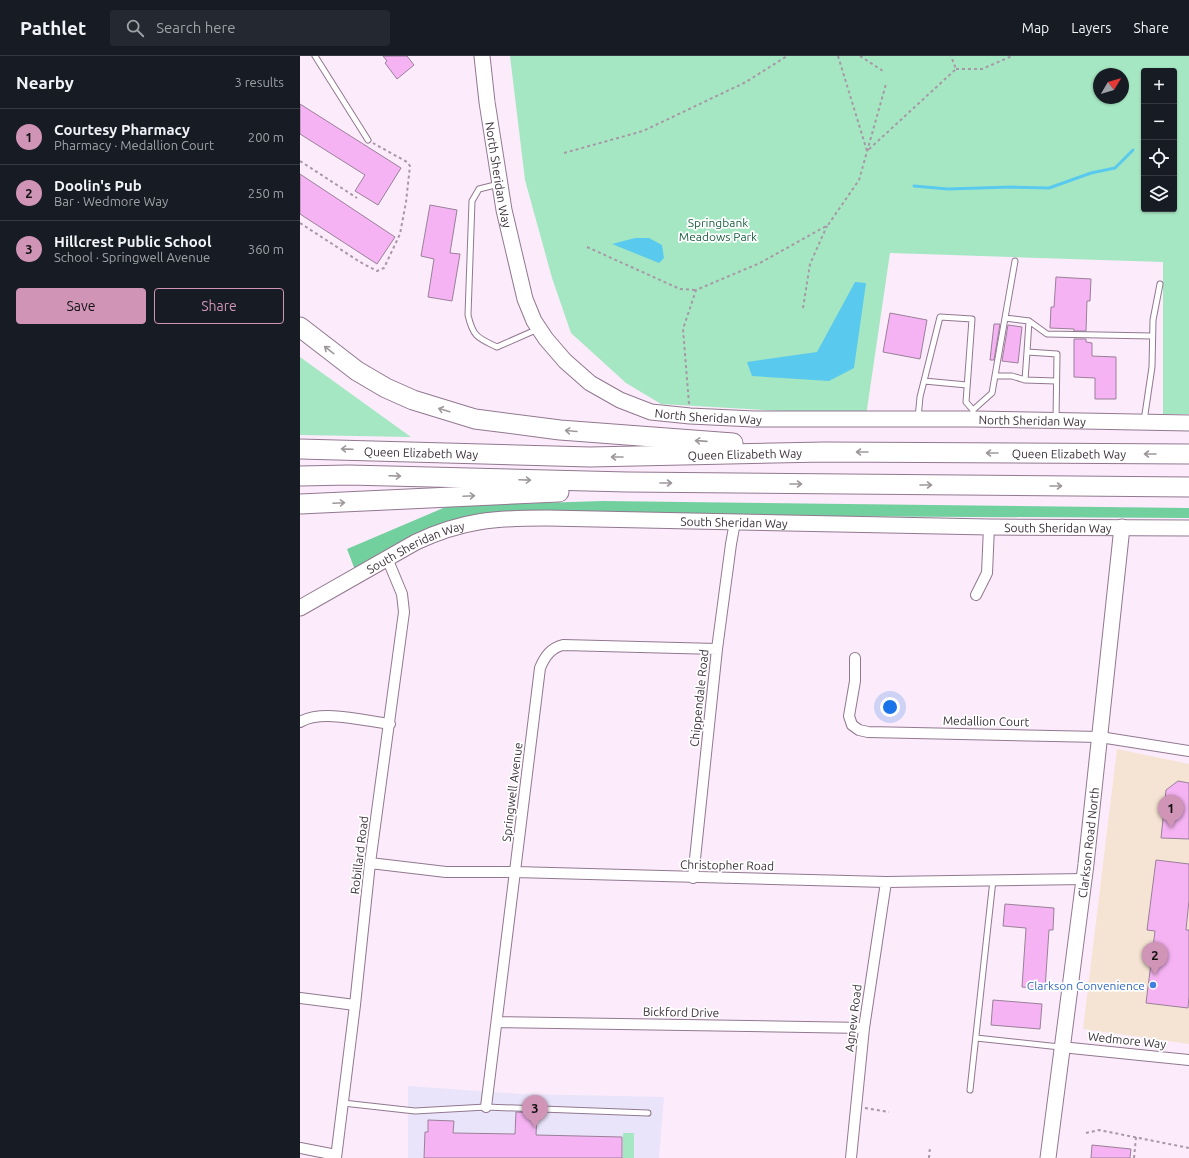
<!DOCTYPE html>
<html lang="en">
<head>
<meta charset="utf-8">
<style>
  body { margin:0; font-family:Ubuntu,sans-serif; background:#242831; color:#f1f3f6 }
  .controls { position:absolute; right:12px; top:12px; display:grid; overflow:hidden; border-radius:4px; box-shadow:0 1px 3px #0004 }
  .controls button { width:36px; height:36px; display:grid; place-items:center; padding:0; border:0; border-bottom:1px solid #363941; background:#171b24; color:#f1f3f6; font:20px sans-serif }
  .compass { position:absolute; left:793px; top:12px; width:36px; height:36px; border-radius:50%; background:#171b24; box-shadow:0 1px 3px #0004; rotate:52deg }
  .you { position:absolute; left:590px; top:651px; width:14px; height:14px; margin:-10px; border:3px solid #fff; border-radius:50%; background:#1a73e8; box-shadow:0 0 0 6px #1a73e833 }
  .badge { display:grid; place-items:center; width:26px; height:26px; border-radius:50%; background:#d094b7; color:#111; font-size:13px; font-weight:700 }
  .pin { position:absolute; translate:-50% -33px; filter:drop-shadow(0 1px 2px #0008) }
  .pin::after { content:''; position:absolute; top:21px; width:14px; height:12px; background:inherit; clip-path:polygon(0 0,100% 0,50% 100%) }
  .list { margin:0; padding:0; list-style:none }
  h2 { display:flex; justify-content:space-between; align-items:center; height:52px; margin:0; padding:0 16px; font-size:17px }
  h2 small { font-size:13px; font-weight:400; color:#9ea1a6 }
  .list li { display:grid; grid-template-columns:26px 1fr auto; gap:12px; align-items:center; box-sizing:border-box; height:56px; padding:0 16px; border-top:1px solid #363941 }
  .list b { display:block; font-size:15px; white-space:nowrap }
  .list p { margin:0; font-size:13px; white-space:nowrap; color:#9ea1a6 }
  .list em { font-size:13px; font-style:normal; color:#9ea1a6 }
  .actions { display:flex; gap:8px; padding:12px 16px }
  .actions a { flex:1; padding:9px 0; border:1px solid #d094b7; border-radius:4px; text-align:center; font-size:14px; color:#d094b7 }
  .actions .main { background:#d094b7; color:#111 }
  .icon { flex:none; width:22px; height:22px; fill:none; stroke:currentColor; stroke-width:2; stroke-linecap:round; stroke-linejoin:round }
  .map { position:relative; flex:none; width:889px; height:1102px; overflow:hidden }
  header { display:flex; align-items:center; gap:24px; box-sizing:border-box; height:56px; padding:0 20px; background:#171b24; border-bottom:1px solid #363941 }
  header strong { font-size:19px }
  nav { display:flex; gap:22px; margin-inline-start:auto; font-size:14px }
  .search { width:280px; height:36px; background:#242831; display:flex; align-items:center; gap:10px; box-sizing:border-box; padding:0 14px; border-radius:4px; color:#9ea1a6; font-size:15px }
  main { display:flex }
  aside { flex:1; background:#171b24 }
  .map>svg:first-child { display:block }
  .commercial { fill:#f5e4d3 }
  .education { fill:#e9e4fa }
  .green { fill:#a6e7c3; fill-rule:evenodd }
  .forest { fill:#72cf9e }
  .water { fill:#59caee }
  .lines { fill:none; stroke-linecap:round; stroke-linejoin:round }
  .stream { stroke:#59caee; stroke-width:3 }
  .building { fill:#f6b3f3; stroke:#998098 }
  .lane-casing { stroke:#917890; stroke-width:7 }
  .street-casing { stroke:#917890; stroke-width:12 }
  .secondary-casing { stroke:#917890; stroke-width:17 }
  .highway-casing { stroke:#917890; stroke-width:21 }
  .path { stroke:#a798a6; stroke-width:2; stroke-dasharray:3 3; stroke-linecap:butt }
  .lane { stroke:#fff; stroke-width:5 }
  .street { stroke:#fff; stroke-width:10 }
  .secondary { stroke:#fff; stroke-width:15 }
  .highway { stroke:#fff; stroke-width:19 }
  .oneway { stroke:#9e989d }
  .shop-dot { fill:#3f7fe0; stroke:#fff; stroke-width:1.5 }
  .labels { text-anchor:middle; dominant-baseline:central; stroke-width:3.5; stroke-linejoin:round; paint-order:stroke }
  .street-label { font-size:12px; fill:#3c313b; stroke:#fff }
  .park-label { font-size:12px; fill:#1a5f40; stroke:#fff }
  .shop-label { font-size:12px; fill:#366cbe; stroke:#fff; text-anchor:end }
</style>
</head>
<body>
<header>
<strong>Pathlet</strong>
<div class="search"><svg class="icon" aria-label="search" viewBox="0 0 24 24"><circle cx="10" cy="10" r="6"/><path d="M15 15l6 6"/></svg>Search here</div>
<nav><a>Map</a><a>Layers</a><a>Share</a></nav>
</header>
<main>
<aside>
<h2>Nearby<small>3 results</small></h2>
<ul class="list">
<li><span class="badge">1</span><div><b>Courtesy Pharmacy</b><p>Pharmacy · Medallion Court</p></div><em>200 m</em></li>
<li><span class="badge">2</span><div><b>Doolin's Pub</b><p>Bar · Wedmore Way</p></div><em>250 m</em></li>
<li><span class="badge">3</span><div><b>Hillcrest Public School</b><p>School · Springwell Avenue</p></div><em>360 m</em></li>
</ul>
<div class="actions"><a class="main">Save</a><a>Share</a></div>
</aside>
<div class="map">
<svg width="889" height="1102" viewBox="0 0 889 1102">
  <rect width="100%" height="100%" fill="#fcebfb"/>
  <path class="commercial" d="M817,693L889,708V988L783,973Z"/>
  <path class="education" d="M108,1030L221,1038L364,1041L359,1102H108Z"/>
  <path class="green" d="M210,0H889V358H863V206L590,197L566,360L361,348L326,327L271,277L252,222L225,124ZM844,15H874V153H844ZM799,18H823V42H799Z
    M0,301L111,381L0,379Z
    M323,1077H334V1102H323Z"/>
  <path class="forest" d="M303,445L889,452V462L299,459L205,456L55,514L47,493L148,450Z"/>
  <path class="water" d="M335,182H349L362,189L364,202L359,207L312,188Z
    M555,226L566,227L554,312L529,325L452,320L447,306L517,296Z"/>
  <g class="lines">
    <path class="stream" d="M614,130L648,133L711,131L749,132L791,117L815,112L833,94"/>
  </g>
  <path class="building" d="M83,0H107L114,9L97,23L85,7L87,5Z
    M0,48L101,112L78,149L55,135L65,119L0,78Z
    M0,118L95,181L77,208L0,158Z
    M130,149L157,154L150,197L160,198L152,245L128,241L134,203L121,200Z
    M756,221L791,223L790,245H787L786,275H774V273L750,272L751,251H754Z
    M590,257L627,264L620,303L583,296Z
    M694,268H700L694,304H690Z
    M708,269L722,271L718,307L702,305Z
    M774,283H786V286L792,287V300L816,301V343H795V322L774,321Z
    M878,725L889,727V783L861,782L866,734Z
    M856,804L889,808V844L886,874H889V940L888,952L846,947L855,875L847,874Z
    M705,848L754,852L753,874H749L745,933L722,931L726,872L703,870Z
    M693,944L742,948L740,973L691,969Z
    M216,1056L237,1057L236,1079L322,1081V1102H124L125,1076H128V1064L154,1065L153,1077L215,1078Z
    M792,1089L831,1093L830,1102H791Z"/>
  <g class="lines">
    <g class="lane-casing">
      <path id="lane" d="M15,0L68,84
        M199,128L179,133L172,145L168,259C173,281 178,282 197,291L238,273
        M705,262L715,205
        M729,265L747,278L852,280
        M696,320H712L725,324L756,325
        M725,324L727,296
        M624,325L667,329
        M673,354L692,337L705,262L729,265L727,296L757,298L756,364
        M618,362L620,341L640,261L672,263L666,346L673,354V356
        M844,365L852,311L853,264L860,228
        M676,982L760,991
        M670,1034L693,824
        M43,1047L115,1055L186,1051L348,1057"/>
    </g>
    <g class="street-casing">
      <path id="street" d="M676,539L687,517L689,471
        M555,602V625L549,660L552,669L559,674L568,676L800,681L889,695
        M0,666C22,653 65,665 90,668
        M70,807L146,816H215L586,826L784,823
        M393,822L417,593L431,488L435,466
        M0,942L55,949
        M197,966L564,972
        M761,991L889,1004
        M186,1051L240,612C245,600 251,592 263,589L417,593
        M0,1092L36,1099
        M36,1102L55,949L70,807L104,556L102,538L87,502
        M551,1102L564,972L586,826"/>
    </g>
    <g class="secondary-casing">
      <g id="secondary">
        <path id="s1" d="M182,0L187,46L204,154L225,243L234,265L246,283L265,305L290,327L320,344L351,356L390,360L454,363H673L889,367"/>
        <path id="s2" d="M0,552L116,486C163,464 195,462 247,462L689,471L889,472"/>
        <path id="s3" d="M748,1102L786,808L822,471"/>
      </g>
    </g>
    <g class="highway-casing">
      <g id="highway">
        <path d="M0,271L57,315L86,332L113,344L175,363L260,374L433,387"/>
        <path id="s4" d="M0,393L290,401L524,396L889,398"/>
        <path d="M0,420L49,419L327,426L889,431"/>
        <path d="M0,448L259,436"/>
      </g>
    </g>
    <path class="path" d="M538,0L567,95L656,13L651,0
      M560,0L583,15
      M656,13H682L712,0
      M264,97L343,75L446,26L487,0
      M0,105L57,142
      M0,167L60,206L77,215L84,212L100,178L106,146L110,110L107,106L73,87
      M287,191L380,233L396,234
      M503,252L510,208L527,170
      M389,348L383,273L396,234L460,207L528,169L559,124L586,28
      M565,1052L589,1056
      M786,1077L799,1074L889,1092
      M629,1102L630,1091
      M834,1102L836,1081"/>
    <use href="#lane" class="lane"/>
    <use href="#street" class="street"/>
    <use href="#secondary" class="secondary"/>
    <use href="#highway" class="highway"/>
  </g>
  <defs><path id="oneway-shaft" d="M-6 0H5M1.5-3L5.5 0L1.5 3" fill="none" stroke-width="1.6" stroke-linecap="round" stroke-linejoin="round"/></defs>
  <g class="oneway">
    <use href="#oneway-shaft" transform="translate(29 294) rotate(-142)"/>
    <use href="#oneway-shaft" transform="translate(144 354) rotate(-163)"/>
    <use href="#oneway-shaft" transform="translate(271 375) rotate(-175)"/>
    <use href="#oneway-shaft" transform="translate(401 385) rotate(-176)"/>
    <use href="#oneway-shaft" transform="translate(47 393) rotate(-178)"/>
    <use href="#oneway-shaft" transform="translate(562 396) rotate(-180)"/>
    <use href="#oneway-shaft" transform="translate(692 397) rotate(-180)"/>
    <use href="#oneway-shaft" transform="translate(850 398) rotate(-180)"/>
    <use href="#oneway-shaft" transform="translate(317 401) rotate(180)"/>
    <use href="#oneway-shaft" transform="translate(95 420) rotate(2)"/>
    <use href="#oneway-shaft" transform="translate(225 424) rotate(2)"/>
    <use href="#oneway-shaft" transform="translate(366 427)"/>
    <use href="#oneway-shaft" transform="translate(496 428)"/>
    <use href="#oneway-shaft" transform="translate(626 429)"/>
    <use href="#oneway-shaft" transform="translate(756 430)"/>
    <use href="#oneway-shaft" transform="translate(169 440) rotate(-3)"/>
    <use href="#oneway-shaft" transform="translate(39 447) rotate(-3)"/>
  </g>
  <circle class="shop-dot" cx="853" cy="929" r="4"/>
  <g class="labels">
    <g class="street-label">
      <text stroke="none"><textPath href="#s1" startOffset="120">North Sheridan Way</textPath></text>
      <text stroke="none"><textPath href="#s1" startOffset="480">North Sheridan Way</textPath></text>
      <text stroke="none"><textPath href="#s1" startOffset="804">North Sheridan Way</textPath></text>
      <text stroke="none"><textPath href="#s4" startOffset="121">Queen Elizabeth Way</textPath></text>
      <text stroke="none"><textPath href="#s4" startOffset="769">Queen Elizabeth Way</textPath></text>
      <text stroke="none"><textPath href="#s4" startOffset="445">Queen Elizabeth Way</textPath></text>
      <text stroke="none"><textPath href="#s2" startOffset="455">South Sheridan Way</textPath></text>
      <text stroke="none"><textPath href="#s2" startOffset="779">South Sheridan Way</textPath></text>
      <text stroke="none"><textPath href="#s2" startOffset="131">South Sheridan Way</textPath></text>
      <text transform="translate(399 642) rotate(-84)">Chippendale Road</text>
      <text transform="translate(686 665) rotate(1)">Medallion Court</text>
      <text transform="translate(212 736) rotate(-83)">Springwell Avenue</text>
      <text stroke="none"><textPath href="#s3" startOffset="318">Clarkson Road North</textPath></text>
      <text transform="translate(59 799) rotate(-83)">Robillard Road</text>
      <text transform="translate(427 809) rotate(1)">Christopher Road</text>
      <text transform="translate(381 956) rotate(1)">Bickford Drive</text>
      <text transform="translate(553 962) rotate(-83)">Agnew Road</text>
      <text transform="translate(827 984) rotate(6)">Wedmore Way</text>
    </g>
    <g class="park-label">
      <text x="418" y="166">Springbank<tspan x="418" dy="14">Meadows Park</tspan></text>
    </g>
    <g class="shop-label">
      <text x="845" y="929">Clarkson Convenience</text>
    </g>
  </g>
</svg>
<div class="controls">
<button>+</button>
<button>−</button>
<button><svg class="icon" aria-label="locate" viewBox="0 0 24 24"><circle cx="12" cy="12" r="6"/><path d="M12 2v4M12 18v4M2 12h4M18 12h4"/></svg></button>
<button><svg class="icon" aria-label="layers" viewBox="0 0 24 24"><path d="M12 4l9 5-9 5-9-5zM3 14l9 5 9-5"/></svg></button>
</div>
<svg class="compass" viewBox="-18 -18 36 36"><path d="M0-13l5 13h-10z" fill="#e53935"/><path d="M0 13l5-13h-10z" fill="#9ea1a6"/></svg>
<div class="you"></div>
<div class="pin badge" style="left:871px;top:772px">1</div>
<div class="pin badge" style="left:855px;top:919px">2</div>
<div class="pin badge" style="left:235px;top:1072px">3</div>
</div>
</main>
</body>
</html>
